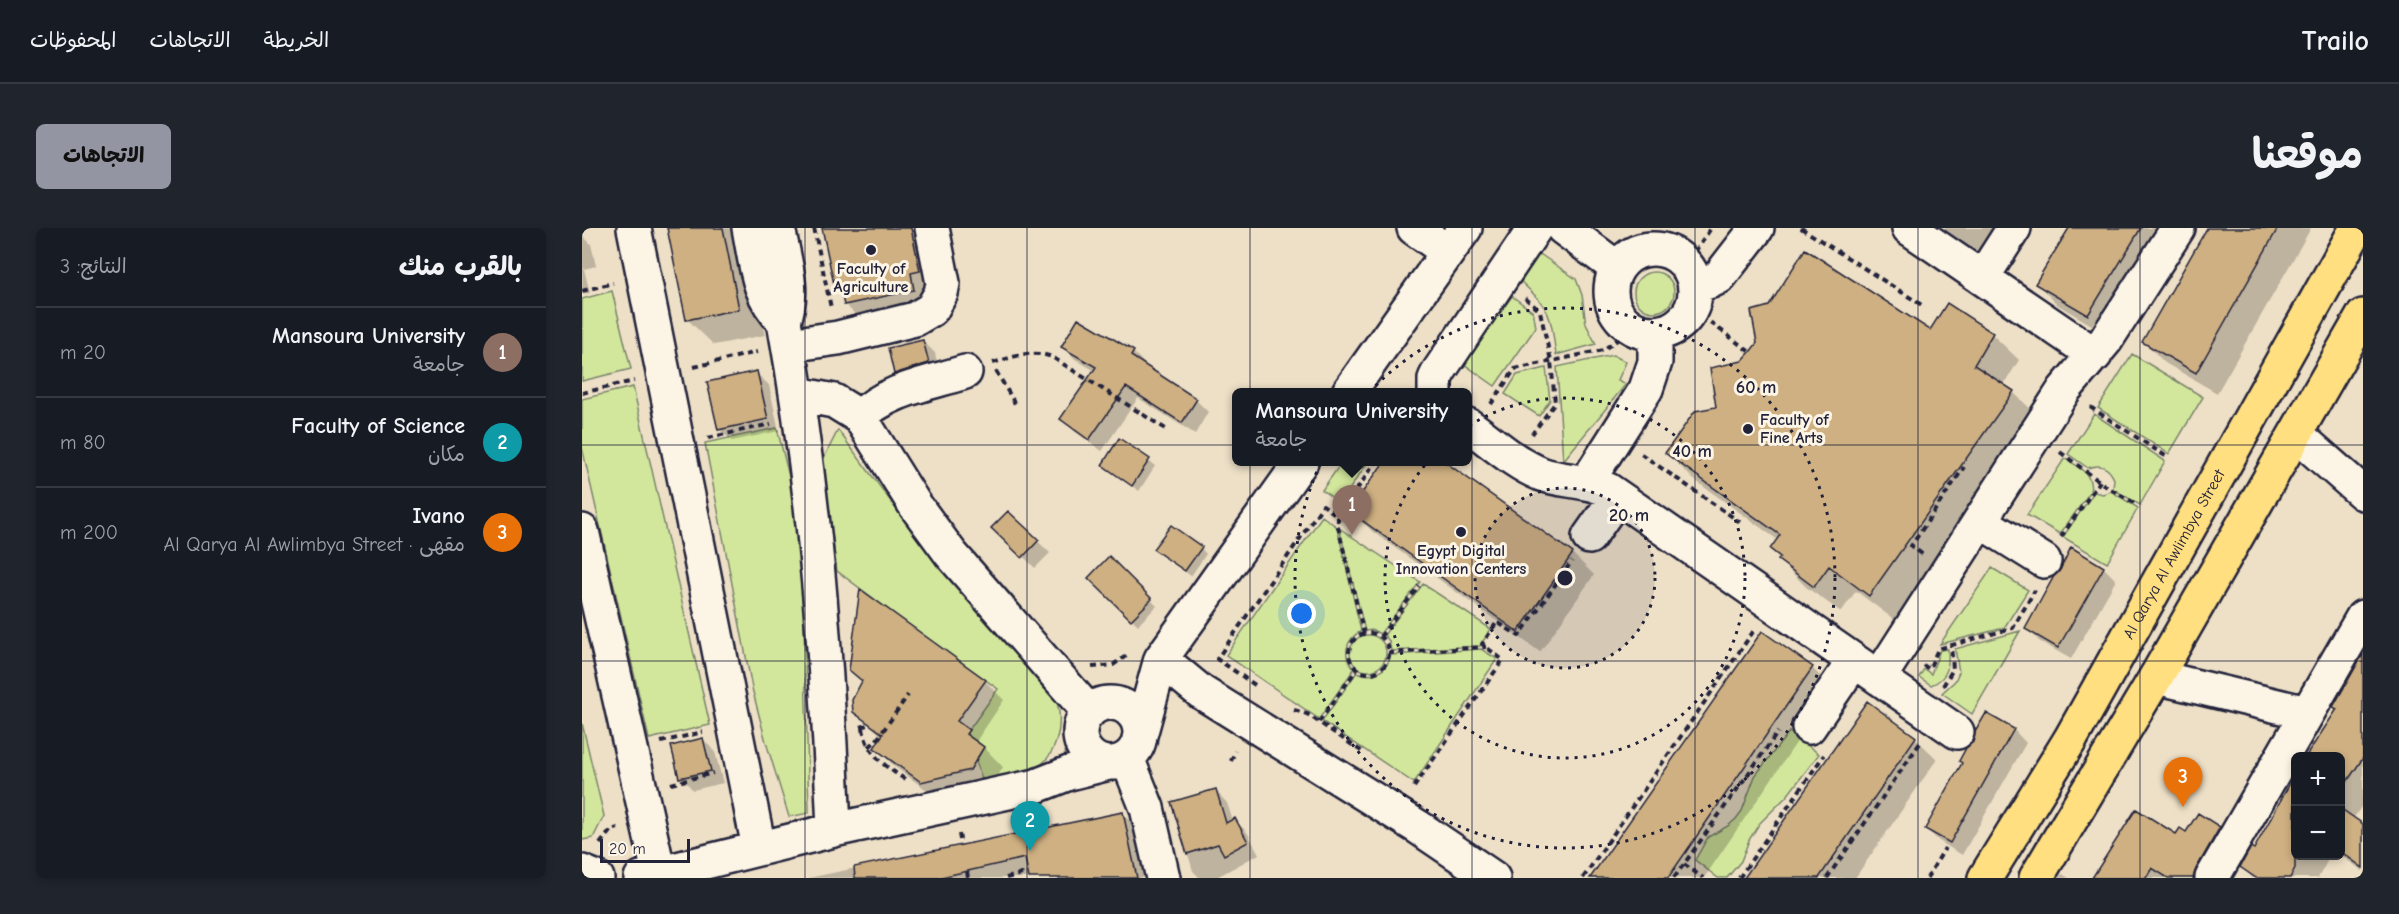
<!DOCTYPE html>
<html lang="ar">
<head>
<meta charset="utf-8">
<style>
  body { margin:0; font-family:"Comic Neue","Playpen Sans Arabic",sans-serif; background:#20242c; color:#f1f3f6; direction:rtl }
  .controls { position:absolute; right:18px; bottom:18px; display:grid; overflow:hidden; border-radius:9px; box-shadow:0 3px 9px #0003 }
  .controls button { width:54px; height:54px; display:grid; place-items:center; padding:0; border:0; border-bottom:2px solid #363941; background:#171b24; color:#f1f3f6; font:30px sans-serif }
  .scale { position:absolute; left:18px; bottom:15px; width:90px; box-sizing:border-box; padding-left:6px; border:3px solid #22223b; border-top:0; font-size:16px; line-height:21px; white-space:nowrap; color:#22223b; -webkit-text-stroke:4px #fcf5e5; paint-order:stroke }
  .you { position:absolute; left:720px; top:386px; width:21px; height:21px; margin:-15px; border:4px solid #fff; border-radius:50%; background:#1a73e8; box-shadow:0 0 0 9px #1a73e833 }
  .badge { display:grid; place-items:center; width:39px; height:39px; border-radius:50%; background:#9495a2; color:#fff; font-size:20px; font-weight:700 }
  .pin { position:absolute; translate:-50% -50px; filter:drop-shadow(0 2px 3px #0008) }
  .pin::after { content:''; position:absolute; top:32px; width:21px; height:18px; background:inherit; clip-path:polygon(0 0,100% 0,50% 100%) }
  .popup { position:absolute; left:650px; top:160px; width:240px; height:78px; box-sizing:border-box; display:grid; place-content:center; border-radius:9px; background:#171b24; filter:drop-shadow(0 2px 4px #0005); font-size:20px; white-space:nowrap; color:#9ea1a6 }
  .popup b { font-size:22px; color:#f1f3f6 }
  .popup::after { content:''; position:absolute; left:50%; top:100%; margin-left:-12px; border:12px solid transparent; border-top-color:#171b24 }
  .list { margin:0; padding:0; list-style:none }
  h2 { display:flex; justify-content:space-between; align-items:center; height:78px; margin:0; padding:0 24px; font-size:26px }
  h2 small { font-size:20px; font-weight:400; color:#9ea1a6 }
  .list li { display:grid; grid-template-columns:39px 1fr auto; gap:18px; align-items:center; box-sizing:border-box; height:90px; padding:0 24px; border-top:2px solid #363941 }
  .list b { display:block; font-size:22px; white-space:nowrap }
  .list p { margin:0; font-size:20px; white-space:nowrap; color:#9ea1a6 }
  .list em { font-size:20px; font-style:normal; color:#9ea1a6 }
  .map { position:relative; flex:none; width:1781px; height:650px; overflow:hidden; direction:ltr; border-radius:9px }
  header { display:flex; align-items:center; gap:36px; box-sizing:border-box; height:84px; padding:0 30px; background:#171b24; border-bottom:2px solid #363941 }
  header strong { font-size:28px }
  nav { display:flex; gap:33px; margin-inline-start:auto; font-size:21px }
  .intro { display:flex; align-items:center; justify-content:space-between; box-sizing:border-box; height:144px; padding:0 36px }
  h1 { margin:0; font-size:42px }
  .button { padding:15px 27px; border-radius:9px; background:#9495a2; color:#111; font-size:21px; font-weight:700 }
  main { display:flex; gap:36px; padding:0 36px }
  aside { flex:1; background:#171b24; border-radius:9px; box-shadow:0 3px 9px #0003 }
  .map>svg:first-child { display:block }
  .green { fill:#d3e79c; stroke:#7a846c; stroke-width:1.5 }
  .shadow { fill:#0003 }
  .building { fill:#ceb082; stroke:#22223b; stroke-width:1.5 }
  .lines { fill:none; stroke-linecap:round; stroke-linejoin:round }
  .minor-casing { stroke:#22223b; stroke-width:38 }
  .major-casing { stroke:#22223b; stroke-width:38 }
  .path { stroke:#22223b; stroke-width:4; stroke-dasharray:6 4.5; stroke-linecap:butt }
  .minor { stroke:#fcf5e5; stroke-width:33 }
  .major { stroke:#ffdf80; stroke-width:33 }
  .grid { fill:none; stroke:#22223b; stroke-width:1.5; stroke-opacity:0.55 }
  .ring { fill:none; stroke:#22223b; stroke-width:3; stroke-dasharray:3 6 }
  .poi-dot { fill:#22223b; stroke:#fcf5e5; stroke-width:2 }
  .labels { text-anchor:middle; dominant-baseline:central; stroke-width:6; stroke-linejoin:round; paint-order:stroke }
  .poi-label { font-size:16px; font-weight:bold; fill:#22223b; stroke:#fcf5e5 }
  .street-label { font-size:16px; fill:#22223b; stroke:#fcf5e5 }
  .centre { fill:#22223b; stroke:#fcf5e5; stroke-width:3 }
  .ring-label { font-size:18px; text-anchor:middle; font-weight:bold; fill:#22223b; stroke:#fcf5e5; stroke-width:6; stroke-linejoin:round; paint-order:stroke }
</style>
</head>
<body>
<header>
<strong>Trailo</strong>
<nav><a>الخريطة</a><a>الاتجاهات</a><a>المحفوظات</a></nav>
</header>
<div class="intro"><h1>موقعنا</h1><a class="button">الاتجاهات</a></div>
<main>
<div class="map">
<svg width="1781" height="650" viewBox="0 0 1781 650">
  <rect width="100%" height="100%" fill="#eee0c7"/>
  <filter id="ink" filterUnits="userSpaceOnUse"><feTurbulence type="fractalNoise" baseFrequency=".0167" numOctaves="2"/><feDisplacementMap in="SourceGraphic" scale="12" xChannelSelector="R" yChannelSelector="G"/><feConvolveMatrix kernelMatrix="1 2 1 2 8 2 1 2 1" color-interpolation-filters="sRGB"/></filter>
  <g filter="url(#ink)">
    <path class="green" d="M955,24L994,51L1000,67L1004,96L1014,116L974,127C968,82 968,81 935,50Z
      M1052 64a20 20 0 1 1 40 0a20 20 0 1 1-40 0Z
      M30,63L49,141L0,153V71Z
      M930,68L951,84L954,99L913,158L882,136Z
      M1550,126L1621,169L1587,226L1516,180Z
      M1031,127L1044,134L1036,152L1044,156L981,233L975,139Z
      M964,140L968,172L957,188L923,166L935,147Z
      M51,159L128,497L67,511L0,219V171Z
      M1512,186L1583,233L1558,277L1531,261L1532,251C1527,239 1518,235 1506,240L1486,226Z
      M195,200L212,269L221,362L227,585L207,589L184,514L170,460L123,215Z
      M256,202L353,333L472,466C484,495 476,534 443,546C431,551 415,551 401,554L394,533L402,519L384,506L416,461L342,408L255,343L240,234Z
      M1483,230C1496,239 1512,246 1508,264L1478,306L1445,287Z
      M760,234H786L758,275L740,262Z
      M1529,263L1556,280L1525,335L1481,309L1512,264L1521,266Z
      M740,288L755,299L779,403C763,412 760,428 772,441L737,491L644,427Z
      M757,300L838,354L798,406L791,402L783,403Z
      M1410,340L1446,362L1422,400L1358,416Z
      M841,356L909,401L898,418L809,423L807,413L802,407Z
      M1438,403L1390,486L1360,465L1373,453L1377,444L1373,421Z
      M768 425a18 18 0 1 1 36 0a18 18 0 1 1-36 0Z
      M899,421L915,431L832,555L740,493L775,444C792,451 804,444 809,427Z
      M1366,421C1367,437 1367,450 1349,457L1337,449L1342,441L1349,446L1358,422Z
      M0,495L22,588L11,610L0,612Z
      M1207,504L1237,526L1205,568L1177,596L1167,612L1159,633L1145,650H1136L1113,632L1126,609L1146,598L1154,591L1160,583L1173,548Z"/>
    <path class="shadow" d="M87,0H161L183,107L132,117L105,91Z
      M242,0H349L354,71L289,103L263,76L261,67L255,61Z
      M1358,0H1423L1403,30Z
      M1488,0H1592L1528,108L1476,77L1455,56Z
      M1626,0H1729L1635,165L1583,135L1562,114Z
      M0,7L9,16L14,38L2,41L8,65L0,66Z
      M1366,77L1410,106L1437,132L1421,158L1431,164L1458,190L1314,393L1274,363L1259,384L1224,359L1198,332L1199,330L1190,321L1196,312L1111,251L1085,225L1135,180L1349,104Z
      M341,113L353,125L358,147L325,158L313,146L307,121Z
      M481,118L551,124L563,136L562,138L614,172L626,184L613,206L556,170L520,223L492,203L480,190L513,143L493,131Z
      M174,145L187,157L197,203L150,213L137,201Z
      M538,212L573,238L557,263L522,237Z
      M804,234H861L991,326L1012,347L958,424L791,304L769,283Z
      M426,285L468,325L453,340L412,300Z
      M619,320L624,326L609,348L579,327Z
      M527,331L575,378L556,397L508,350Z
      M1522,340L1534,352L1489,431L1457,413L1445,400Z
      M1180,405L1230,440L1251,461L1122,650H1010Z
      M1781,427V576L1771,591L1781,597V643L1758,627V528H1726L1756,482Z
      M403,453L422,472L395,512L421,539L408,562L360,573L313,539L294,520L301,509L273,483Z
      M1285,475L1333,510L1355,531L1273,650H1164Z
      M1405,487L1432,502L1444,515L1380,627L1357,613L1344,601L1392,515Z
      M121,511L133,524L141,555L111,562L99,549Z
      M1714,549V628H1748L1736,650H1671L1660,639L1672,623Z
      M633,562L645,575L651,593L653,592L665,604L677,626L633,650H618L611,643L591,575Z
      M1555,583L1594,608L1637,600L1657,620L1640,650H1512Z
      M541,585L567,612L575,650H226Z
      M1480,646L1487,650H1477Z"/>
    <path class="building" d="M85,0H141L157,81L104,92Z
      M240,0H329L338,43L329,45L332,62L262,77L258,60L253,61Z
      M1487,0H1559L1506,87L1453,56Z
      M1625,0H1696L1614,145L1560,114Z
      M1223,21L1348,102L1365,75L1411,105L1392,137L1432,163L1287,368L1247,338L1232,359L1196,332L1198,329L1188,321L1198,307L1083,225L1113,183L1134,179L1128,140L1160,133L1168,124L1175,115L1169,83L1187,78Z
      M496,90L552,123L549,128L615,171L600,195L544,159L507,212L478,191L514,139L479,119Z
      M341,112L347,135L312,146L306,120Z
      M175,143L186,191L136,202L125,154Z
      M537,210L568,231L550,258L520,237Z
      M802,234H863L991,325L936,404L767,283Z
      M426,283L457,312L440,330L409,300Z
      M589,297L620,319L603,343L571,321Z
      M1489,319L1522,339L1476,420L1443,401L1472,348L1478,342Z
      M527,328L570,371L549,392L506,350Z
      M278,361L404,452L375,493L387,502L384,506L402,519L388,542L339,554L292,520L301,506L271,484L270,472L280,453L267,442Z
      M1180,403L1231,439L1086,650H1008Z
      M1781,426V530L1758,564V528H1724L1755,481L1751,479Z
      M1285,473L1334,509L1237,650H1162Z
      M1404,485L1432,501L1368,615L1343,601L1380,535L1377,533L1384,520L1391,514L1393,504Z
      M121,510L129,543L97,550L89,518Z
      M1713,546V640L1708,650H1674L1658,639L1669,619L1672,621Z
      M634,561L644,595L653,590L666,614L642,627L636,616L605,626L589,574Z
      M1758,580L1781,596V640L1758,623Z
      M1554,581L1594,606L1598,600L1604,604L1616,585L1638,599L1614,641L1611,650H1586L1570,640L1564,650H1510Z
      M541,584L555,650H447L443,630L355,650H273L272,639Z"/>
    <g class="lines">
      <g class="minor-casing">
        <path id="minor" d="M52,0L177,620
          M167,0C174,35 175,68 202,93
          M196,0C202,31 213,62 202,93C233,262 245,430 252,602
          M832,0L866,24
          M981,0L1035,40
          M1327,0L1513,127
          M1029 63a42 42 0 1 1 84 0a42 42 0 1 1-84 0Z
          M1400,50L1432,0
          M1113,58L1129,53L1137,49L1175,0
          M207,117L256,110L333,91L350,81L359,65L361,55L350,0
          M767,164L883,0
          M853,164V151L857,143L953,0
          M215,166L252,173L278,189L333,277L369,326L507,484
          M278,189C304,162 349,155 383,144
          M886,197C909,213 932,235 959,246C981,254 1004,251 1026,262L1375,504
          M1715,207L1781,265
          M1005,254L1064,161L1073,134V105
          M1398,293L1462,333
          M0,303L77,645
          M1007,309L1035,269
          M579,431L619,464L836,599L911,650
          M1574,449L1725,485
          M1297,450L1482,162L1524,112L1596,0
          M498 505a30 30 0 1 1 60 0a30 30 0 1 1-60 0Z
          M1227,499L1272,433
          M557,511L579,431L719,234
          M545,530L565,580L581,650
          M0,644L15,650
          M59,650L252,602L454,558L487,545L527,535
          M1630,650L1781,389"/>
      </g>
      <g class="major-casing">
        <g id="major">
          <path id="s1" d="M1403,650L1488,512L1775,0"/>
          <path d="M1454,650L1574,449L1781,88"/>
        </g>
      </g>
      <path class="path" d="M232,0L249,80
        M1219,0L1343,79
        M1113,24L1129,0
        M0,63L31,55
        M943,70L958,83L969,133L973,175L950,206
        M1120,88L1168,124
        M411,135C431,129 449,121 470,129L587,203
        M112,139L175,124
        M414,143L435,179
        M0,165L52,153
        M909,176L933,141L1021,122L1041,108
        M1508,179L1585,229
        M126,210L189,196
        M1478,224L1525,259L1556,277
        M1059,226L1158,294
        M756,288V299L782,406
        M1479,309L1518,253
        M1340,326L1329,318L1382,239
        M767 425a20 20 0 1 1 40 0a20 20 0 1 1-40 0Z
        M798,409L837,358
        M806,425L904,419
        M1341,437L1347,441L1356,421L1431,400L1453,362
        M510,439L531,437L547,426
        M673,457L635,431L741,277L756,288L794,234
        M1361,458L1371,441L1369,417
        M712,482L725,486L782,525
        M737,494L775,441
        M279,499L288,496
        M281,500C285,527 303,538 324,552
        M79,514L121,504
        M287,519L294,513L326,467
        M649,533L653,523
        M89,556L131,545
        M832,559L921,432L900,416L915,394L937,408L990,333
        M377,606L379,617
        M18,616L29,602L36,600
        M1102,636L1121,650
        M385,643L386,650
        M424,650L440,646L441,650
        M1001,650L1173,401
        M1092,650L1196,504
        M1157,650L1242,527
        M1245,650L1338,515
        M1345,650L1363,620"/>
      <use href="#minor" class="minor"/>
      <use href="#major" class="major"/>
    </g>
  </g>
  <path class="grid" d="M223,0V650M445,0V650M668,0V650M890,0V650M1113,0V650M1336,0V650M1558,0V650M0,217H1781M0,433H1781"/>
  <circle cx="983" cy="350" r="90" fill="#22223b" fill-opacity=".12"/>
  <g class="ring">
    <circle cx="983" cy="350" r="90"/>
    <circle cx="983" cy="350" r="180"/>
    <circle cx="983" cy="350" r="270"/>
  </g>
  <g class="poi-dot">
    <circle cx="289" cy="22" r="6"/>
    <circle cx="1166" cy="201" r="6"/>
    <circle cx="879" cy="304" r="6"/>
  </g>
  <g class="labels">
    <g class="poi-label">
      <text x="289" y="41">Faculty of<tspan x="289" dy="18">Agriculture</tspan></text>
      <text x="1178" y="192" text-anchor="start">Faculty of<tspan x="1178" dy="18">Fine Arts</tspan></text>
      <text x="879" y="323">Egypt Digital<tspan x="879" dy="18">Innovation Centers</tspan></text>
    </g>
    <g class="street-label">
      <text stroke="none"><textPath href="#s1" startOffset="375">Al Qarya Al Awlimbya Street</textPath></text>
    </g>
  </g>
  <circle cx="983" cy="350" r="9" class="centre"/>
  <g class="ring-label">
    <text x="1174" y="165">60 m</text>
    <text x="1110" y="229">40 m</text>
    <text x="1047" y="293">20 m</text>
  </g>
</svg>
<div class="controls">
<button>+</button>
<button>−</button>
</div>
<div class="scale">20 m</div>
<div class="you"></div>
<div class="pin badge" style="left:770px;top:307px;background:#8d6e63">1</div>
<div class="popup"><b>Mansoura University</b>جامعة</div>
<div class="pin badge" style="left:448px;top:623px;background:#0f9aa8">2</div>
<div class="pin badge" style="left:1601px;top:579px;background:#e8710a">3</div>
</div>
<aside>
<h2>بالقرب منك<small>النتائج: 3</small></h2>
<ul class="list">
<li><span class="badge" style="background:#8d6e63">1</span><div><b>Mansoura University</b><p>جامعة</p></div><em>20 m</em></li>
<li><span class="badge" style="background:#0f9aa8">2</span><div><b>Faculty of Science</b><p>مكان</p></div><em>80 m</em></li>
<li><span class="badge" style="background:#e8710a">3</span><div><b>Ivano</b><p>مقهى · Al Qarya Al Awlimbya Street</p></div><em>200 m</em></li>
</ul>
</aside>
</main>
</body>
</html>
